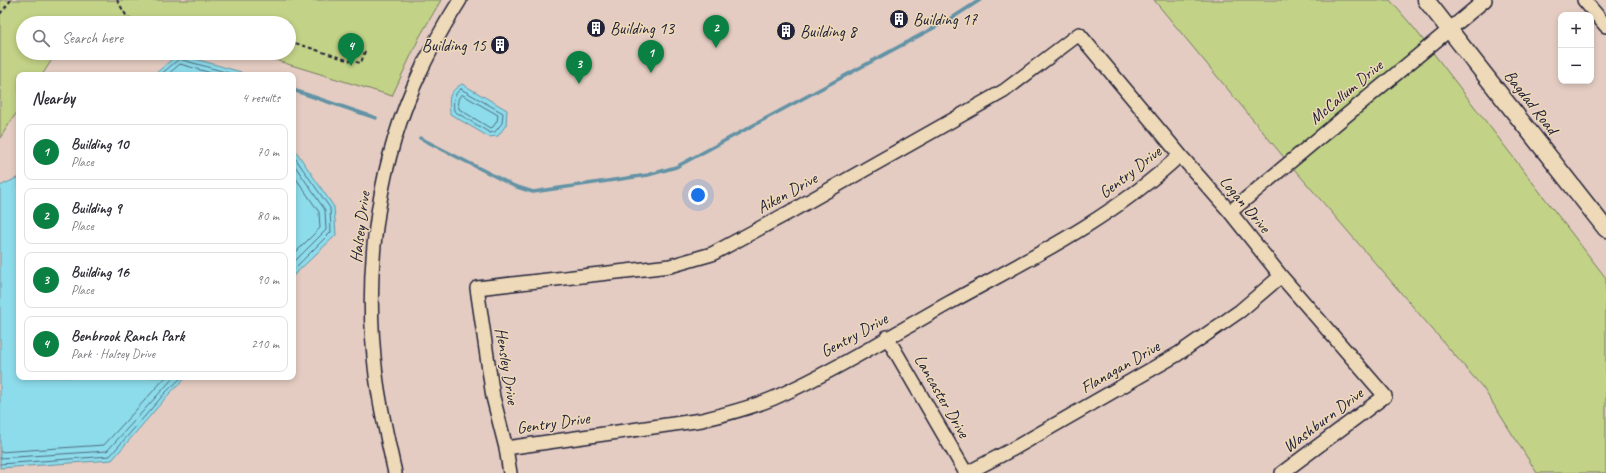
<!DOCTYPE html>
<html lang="en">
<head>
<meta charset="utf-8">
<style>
  body { margin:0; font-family:Caveat,sans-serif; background:#f2f2f3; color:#2b2b33 }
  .controls { position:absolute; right:12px; top:12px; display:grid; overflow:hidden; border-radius:8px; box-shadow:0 2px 6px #0003 }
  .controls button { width:36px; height:36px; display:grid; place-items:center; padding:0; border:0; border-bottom:1px solid #e1e1e2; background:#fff; color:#2b2b33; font:20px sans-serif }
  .you { position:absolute; left:698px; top:195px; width:14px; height:14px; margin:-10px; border:3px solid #fff; border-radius:50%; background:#1a73e8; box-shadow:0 0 0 6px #1a73e833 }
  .badge { display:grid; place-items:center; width:26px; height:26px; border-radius:50%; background:#0b8043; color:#fff; font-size:13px; font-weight:700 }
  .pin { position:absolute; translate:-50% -33px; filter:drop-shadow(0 1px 2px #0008) }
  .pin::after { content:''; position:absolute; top:21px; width:14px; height:12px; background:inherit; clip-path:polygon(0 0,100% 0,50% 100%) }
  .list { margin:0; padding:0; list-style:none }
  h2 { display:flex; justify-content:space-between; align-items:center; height:52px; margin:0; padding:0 16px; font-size:17px }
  h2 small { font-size:13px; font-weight:400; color:#7c7c81 }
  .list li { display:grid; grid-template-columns:26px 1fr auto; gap:12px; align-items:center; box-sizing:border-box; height:56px; margin:0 8px 8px; padding:0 8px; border:1px solid #e1e1e2; border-radius:8px }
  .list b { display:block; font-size:15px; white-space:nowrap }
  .list p { margin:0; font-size:13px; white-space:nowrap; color:#7c7c81 }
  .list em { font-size:13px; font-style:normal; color:#7c7c81 }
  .icon { flex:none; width:22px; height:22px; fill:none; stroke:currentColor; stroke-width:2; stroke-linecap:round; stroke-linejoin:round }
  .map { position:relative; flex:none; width:1606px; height:473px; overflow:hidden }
  .search { position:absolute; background:#fff; box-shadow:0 2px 6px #0003; left:16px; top:16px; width:280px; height:44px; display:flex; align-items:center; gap:10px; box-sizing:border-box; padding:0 14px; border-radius:22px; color:#7c7c81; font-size:15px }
  .panel { position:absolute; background:#fff; box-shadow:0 2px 6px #0003; left:16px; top:72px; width:280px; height:308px; border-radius:8px }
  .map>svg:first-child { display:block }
  .green { fill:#c2d286; stroke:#727a60 }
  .water { fill:#8ddceb; stroke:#6292a5 }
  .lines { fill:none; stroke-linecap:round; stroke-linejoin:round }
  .shore { stroke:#4d6c81; stroke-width:1 }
  .stream { stroke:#6292a5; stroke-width:3.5 }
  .minor-casing { stroke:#22223b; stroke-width:16 }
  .tertiary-casing { stroke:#22223b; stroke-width:19 }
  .path { stroke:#22223b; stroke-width:2; stroke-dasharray:4 3; stroke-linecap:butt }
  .minor { stroke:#eedab8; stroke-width:13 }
  .tertiary { stroke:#eedab8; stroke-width:16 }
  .labels { text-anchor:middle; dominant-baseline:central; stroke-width:3; stroke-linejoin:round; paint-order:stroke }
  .poi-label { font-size:17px; fill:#22223b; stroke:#eedab8; text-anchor:start }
  .street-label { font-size:17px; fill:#22223b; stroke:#eedab8 }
</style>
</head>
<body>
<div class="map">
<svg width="1606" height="473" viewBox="0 0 1606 473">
  <rect width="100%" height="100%" fill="#e4ccc2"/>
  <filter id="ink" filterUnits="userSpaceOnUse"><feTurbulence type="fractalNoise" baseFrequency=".025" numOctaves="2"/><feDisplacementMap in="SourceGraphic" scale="8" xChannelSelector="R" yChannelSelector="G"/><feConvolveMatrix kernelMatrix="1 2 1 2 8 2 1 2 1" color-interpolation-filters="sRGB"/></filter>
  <g filter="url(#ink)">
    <path class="green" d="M0,0H441L420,36L392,96L252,53H289V23H23V53H71L53,58L42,75H19V109L0,138Z
      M1154,0H1390L1414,28L1606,278V473H1537L1483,388L1282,155Z"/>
    <path class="water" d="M178,54L241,72L243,75H154Z
      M462,84L507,110L506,125L498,136L489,137L450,114C449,98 447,93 462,84Z
      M293,147L334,207L336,235L293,276Z
      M19,177V377H187L169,394L112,460L0,468V186Z"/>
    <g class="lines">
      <path class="shore" d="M160,75L179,59L236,75
        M167,75L180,64L218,75
        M461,89L503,113L502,123L495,132L490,133L454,111C453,102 453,94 461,89Z
        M461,95H463L498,115L497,121L493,127L490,128L459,109L458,100Z
        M293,155L330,208L331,232L293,270
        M293,163L325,210L326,230L293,263
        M293,174L319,212L320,228L293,255
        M0,452L104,445L166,377
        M0,458L107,451L174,377
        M0,464L110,456L166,392L182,377"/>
      <path class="stream" d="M293,90L376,118
        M420,138L514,186L533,192L648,175L676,167L952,18L980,0"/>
      <g class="minor-casing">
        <path id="minor" d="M1584,0L1606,26
          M1230,212L1485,0
          M887,337L966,473
          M506,448L702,420C726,414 751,408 774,398C835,371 892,335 949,303C1029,259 1113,218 1180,155
          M395,473C388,441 380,408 376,375C364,280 375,177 413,88C426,57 442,28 460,0
          M510,473L506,448L493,397L477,288L670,266L712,254L788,213L1004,91L1079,34L1180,155L1230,212L1281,276L1385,396L1282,473
          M967,473L1011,450L1178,354L1240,311L1281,276"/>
      </g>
      <g class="tertiary-casing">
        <path id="tertiary" d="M1426,0L1606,229"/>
      </g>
      <path class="path" d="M117,0L127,17L135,23
        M0,14L11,0
        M175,23L207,17L235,23
        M289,41L347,60L361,63L365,51"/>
      <use href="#minor" class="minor"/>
      <use href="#tertiary" class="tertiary"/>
    </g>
  </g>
  <defs>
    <g id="building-disc" transform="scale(1)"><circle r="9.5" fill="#22223b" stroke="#eedab8"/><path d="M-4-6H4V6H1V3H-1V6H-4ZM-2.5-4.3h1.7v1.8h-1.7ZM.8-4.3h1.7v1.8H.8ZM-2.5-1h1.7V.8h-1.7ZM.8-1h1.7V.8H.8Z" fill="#fff"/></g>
  </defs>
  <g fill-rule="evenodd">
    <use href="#building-disc" x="899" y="19"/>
    <use href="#building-disc" x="596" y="28"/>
    <use href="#building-disc" x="786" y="31"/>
    <use href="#building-disc" x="500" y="45"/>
  </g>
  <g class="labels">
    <g class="poi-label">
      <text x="913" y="19">Building 17</text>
      <text x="610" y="28">Building 13</text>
      <text x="800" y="31">Building 8</text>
      <text x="486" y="45" text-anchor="end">Building 15</text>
    </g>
    <g class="street-label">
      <text transform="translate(1346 92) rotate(-40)">McCallum Drive</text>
      <text transform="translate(1531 102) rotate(52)">Bagdad Road</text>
      <text transform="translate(1130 172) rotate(-38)">Gentry Drive</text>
      <text transform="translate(787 193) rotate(-29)">Aiken Drive</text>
      <text transform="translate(1245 204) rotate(50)">Logan Drive</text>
      <text transform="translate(360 227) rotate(-83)">Halsey Drive</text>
      <text transform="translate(854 335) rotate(-29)">Gentry Drive</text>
      <text transform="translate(507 366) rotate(81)">Hensley Drive</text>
      <text transform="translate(1120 367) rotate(-30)">Flanagan Drive</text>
      <text transform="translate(942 396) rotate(60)">Lancaster Drive</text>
      <text transform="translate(1323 420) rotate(-37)">Washburn Drive</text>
      <text transform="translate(553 423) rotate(-8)">Gentry Drive</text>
    </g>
  </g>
</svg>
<div class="controls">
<button>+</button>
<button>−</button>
</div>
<div class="you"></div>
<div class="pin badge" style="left:651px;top:73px">1</div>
<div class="pin badge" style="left:716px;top:48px">2</div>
<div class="pin badge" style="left:579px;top:84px">3</div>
<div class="pin badge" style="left:351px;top:66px">4</div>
<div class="search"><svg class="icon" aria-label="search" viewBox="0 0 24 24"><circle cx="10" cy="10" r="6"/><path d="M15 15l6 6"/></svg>Search here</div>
<section class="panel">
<h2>Nearby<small>4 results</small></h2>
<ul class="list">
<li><span class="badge">1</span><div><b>Building 10</b><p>Place</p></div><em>70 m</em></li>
<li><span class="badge">2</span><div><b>Building 9</b><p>Place</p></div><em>80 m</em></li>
<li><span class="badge">3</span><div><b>Building 16</b><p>Place</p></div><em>90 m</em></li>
<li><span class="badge">4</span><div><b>Benbrook Ranch Park</b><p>Park · Halsey Drive</p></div><em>210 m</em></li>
</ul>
</section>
</div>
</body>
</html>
